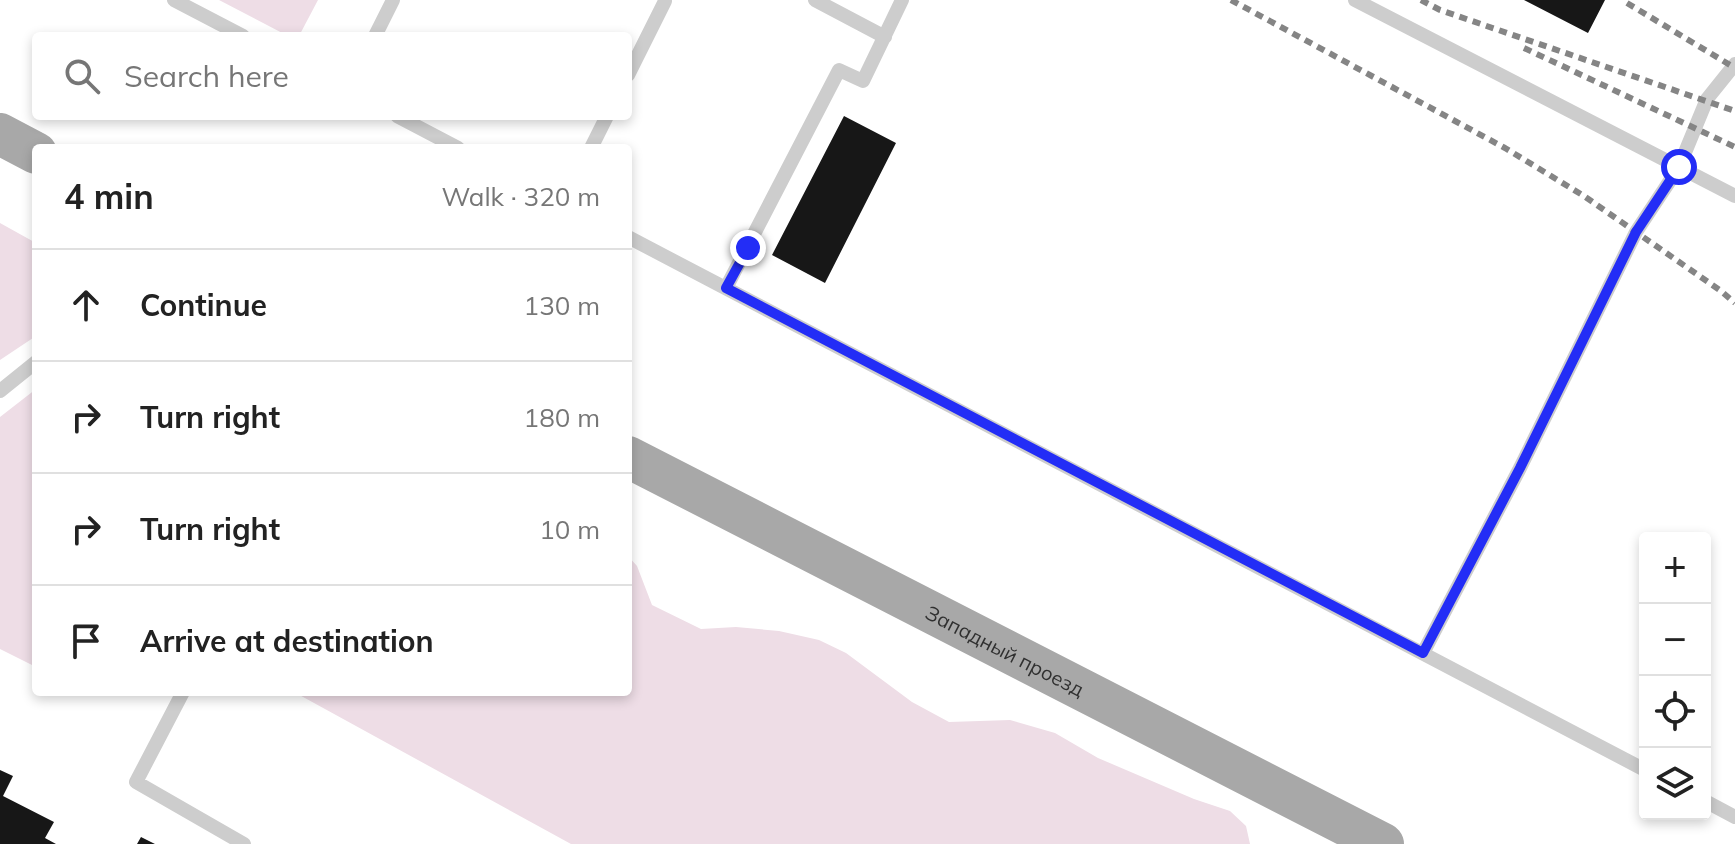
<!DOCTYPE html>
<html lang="en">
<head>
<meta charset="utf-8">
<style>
  body { margin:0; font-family:Mulish,sans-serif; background:#f2f2f2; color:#222 }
  .controls { position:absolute; right:24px; bottom:24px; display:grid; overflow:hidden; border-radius:8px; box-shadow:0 4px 12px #0003 }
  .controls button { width:72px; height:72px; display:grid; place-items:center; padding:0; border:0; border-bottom:2px solid #e0e0e0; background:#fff; color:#222; font:40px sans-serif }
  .stop { position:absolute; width:24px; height:24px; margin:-18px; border:6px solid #232df6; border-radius:50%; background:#fff }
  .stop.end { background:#232df6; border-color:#fff; box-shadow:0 2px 8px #0008 }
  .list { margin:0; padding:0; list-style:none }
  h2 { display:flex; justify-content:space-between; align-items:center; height:104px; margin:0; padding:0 32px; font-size:34px }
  h2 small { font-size:26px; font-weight:400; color:#767676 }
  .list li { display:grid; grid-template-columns:52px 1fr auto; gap:24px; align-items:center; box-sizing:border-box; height:112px; padding:0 32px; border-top:2px solid #e0e0e0 }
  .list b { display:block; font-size:30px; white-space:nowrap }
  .list em { font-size:26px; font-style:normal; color:#767676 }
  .icon { flex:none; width:44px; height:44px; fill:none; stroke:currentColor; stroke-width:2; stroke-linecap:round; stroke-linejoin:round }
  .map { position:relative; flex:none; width:1735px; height:844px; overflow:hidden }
  .search { position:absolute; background:#fff; box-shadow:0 4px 12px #0003; left:32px; top:32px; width:600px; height:88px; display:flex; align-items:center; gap:20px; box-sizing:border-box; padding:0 28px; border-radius:8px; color:#767676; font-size:30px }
  .panel { position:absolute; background:#fff; box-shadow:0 4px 12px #0003; left:32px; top:144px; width:600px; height:552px; border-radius:8px }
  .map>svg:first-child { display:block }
  .green { fill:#eedde6 }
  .building { fill:#171717 }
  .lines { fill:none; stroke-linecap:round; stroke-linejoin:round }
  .service { stroke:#cdcdcd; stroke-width:14 }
  .primary { stroke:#a8a8a8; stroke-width:42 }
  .rail { stroke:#858585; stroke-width:6; stroke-dasharray:8 6; stroke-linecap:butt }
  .route { stroke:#232df6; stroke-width:10 }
  .labels { text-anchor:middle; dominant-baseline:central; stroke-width:8; stroke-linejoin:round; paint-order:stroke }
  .street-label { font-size:20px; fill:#303030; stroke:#fff }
</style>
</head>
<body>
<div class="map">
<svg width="1735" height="844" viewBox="0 0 1735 844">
  <rect width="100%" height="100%" fill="#fff"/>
  <path class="green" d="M219,0H318L299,36H288Z
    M0,223L36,243V336L0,360Z
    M36,389V667L0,649V417Z
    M628,556L637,566L652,605L701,629L736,627L779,631L819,640L846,653L912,702L949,722L1010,720L1055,733L1098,758L1194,799L1230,811L1246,826L1250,844H571L294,692H628Z"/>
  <path class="building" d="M1524,0H1605L1588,33Z
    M844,116L896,143L825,283L772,255Z
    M0,770L13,776L3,796L54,822L45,838L56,844H0Z
    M141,837L155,844H137Z"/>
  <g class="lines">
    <path class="service" d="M174,0L243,36
      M815,0L885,37
      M1355,0L1735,196
      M375,36L393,0
      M628,75L665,1
      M397,116L458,148
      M591,148L607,116
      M628,237L1645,770
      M726,288L839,70L863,81L902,0
      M0,391L36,362
      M1423,653L1520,468L1636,232L1679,167L1707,99L1735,64
      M183,692L136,782L244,844
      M1705,801L1735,817"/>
    <g class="primary">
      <path d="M0,134L36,153"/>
      <path id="s1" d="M628,457L1383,844"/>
    </g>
    <path class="rail" d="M1231,0L1505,148L1584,196L1721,291L1735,303
      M1421,0L1440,10L1735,111
      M1627,3L1735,68
      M1524,48L1735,147"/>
  </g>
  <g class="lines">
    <path class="route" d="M748,248L726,288L1423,653L1520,468L1636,232L1679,167"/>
  </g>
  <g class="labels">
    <g class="street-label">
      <text stroke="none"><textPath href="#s1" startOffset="424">Западный проезд</textPath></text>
    </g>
  </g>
</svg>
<div class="controls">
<button>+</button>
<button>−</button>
<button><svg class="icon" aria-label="locate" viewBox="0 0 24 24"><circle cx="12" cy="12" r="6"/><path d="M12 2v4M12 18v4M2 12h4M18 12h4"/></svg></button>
<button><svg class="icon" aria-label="layers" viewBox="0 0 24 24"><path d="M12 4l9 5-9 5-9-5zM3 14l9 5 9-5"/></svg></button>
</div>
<div class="stop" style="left:1679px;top:167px"></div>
<div class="stop end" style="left:748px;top:248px"></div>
<div class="search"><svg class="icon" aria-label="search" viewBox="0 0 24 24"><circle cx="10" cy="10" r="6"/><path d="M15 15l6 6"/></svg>Search here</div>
<section class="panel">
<h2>4 min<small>Walk · 320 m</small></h2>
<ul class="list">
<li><svg class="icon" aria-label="ahead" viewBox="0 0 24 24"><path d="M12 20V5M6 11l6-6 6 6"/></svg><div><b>Continue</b></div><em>130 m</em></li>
<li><svg class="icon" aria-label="right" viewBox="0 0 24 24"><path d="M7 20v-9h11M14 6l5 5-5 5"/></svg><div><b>Turn right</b></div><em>180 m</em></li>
<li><svg class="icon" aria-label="right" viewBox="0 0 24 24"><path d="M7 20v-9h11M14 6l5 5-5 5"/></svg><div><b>Turn right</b></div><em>10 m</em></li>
<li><svg class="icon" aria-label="arrive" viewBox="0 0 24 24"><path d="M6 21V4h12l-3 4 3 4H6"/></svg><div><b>Arrive at destination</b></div></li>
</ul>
</section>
</div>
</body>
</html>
